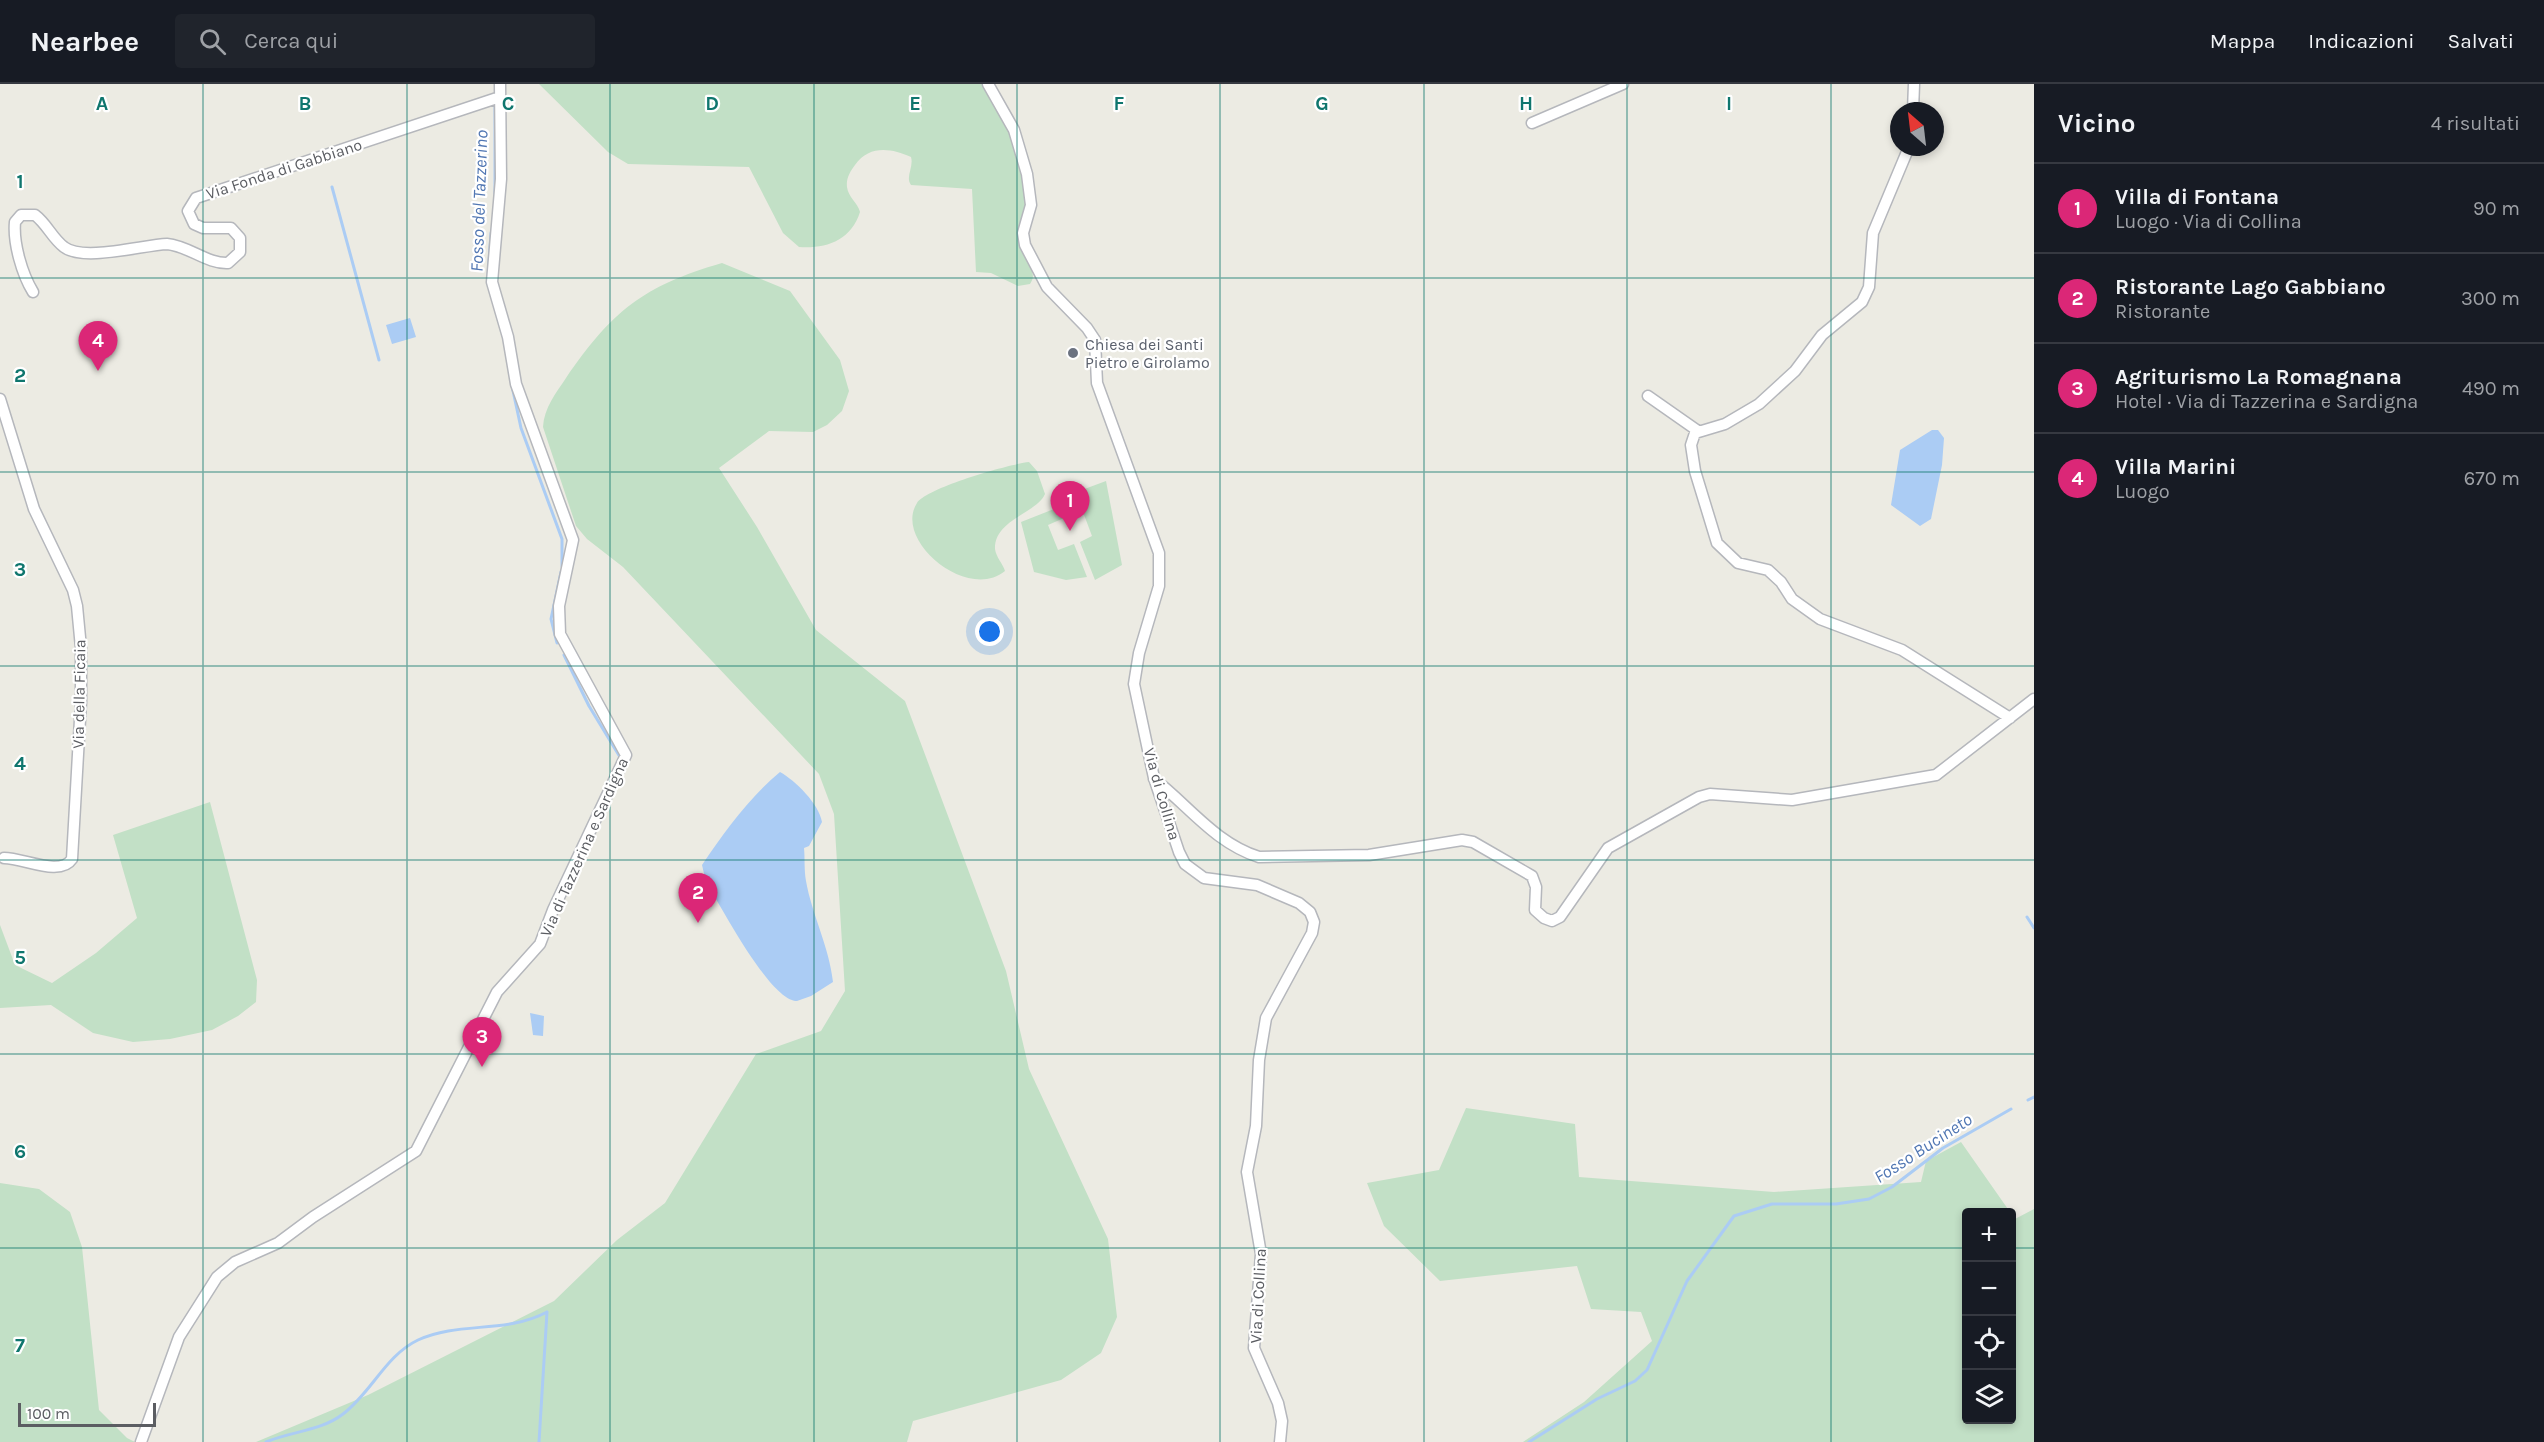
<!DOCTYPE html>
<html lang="it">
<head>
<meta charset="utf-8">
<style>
  body { margin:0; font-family:Karla,sans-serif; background:#20242c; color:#f1f3f6 }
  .controls { position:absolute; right:18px; bottom:18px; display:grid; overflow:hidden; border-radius:6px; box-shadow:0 3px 9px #0003 }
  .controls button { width:54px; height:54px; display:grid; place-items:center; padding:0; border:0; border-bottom:2px solid #363941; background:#171b24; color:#f1f3f6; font:30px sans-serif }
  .compass { position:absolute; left:1890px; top:18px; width:54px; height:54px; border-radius:50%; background:#171b24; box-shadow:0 3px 9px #0003; rotate:332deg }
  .scale { position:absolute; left:18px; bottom:15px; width:138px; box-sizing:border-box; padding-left:6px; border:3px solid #5b5d62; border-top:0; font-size:16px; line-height:21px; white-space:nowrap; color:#5b5d62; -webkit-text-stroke:4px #fff; paint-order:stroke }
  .you { position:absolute; left:990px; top:548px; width:21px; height:21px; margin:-15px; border:4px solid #fff; border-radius:50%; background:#1a73e8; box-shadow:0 0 0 9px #1a73e833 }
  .badge { display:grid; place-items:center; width:39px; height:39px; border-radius:50%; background:#db2777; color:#fff; font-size:20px; font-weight:700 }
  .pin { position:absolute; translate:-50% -50px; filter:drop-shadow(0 2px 3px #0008) }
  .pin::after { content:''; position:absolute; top:32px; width:21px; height:18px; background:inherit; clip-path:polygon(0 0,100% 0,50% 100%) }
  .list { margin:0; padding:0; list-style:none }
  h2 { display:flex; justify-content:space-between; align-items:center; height:78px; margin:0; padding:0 24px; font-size:26px }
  h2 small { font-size:20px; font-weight:400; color:#9ea1a6 }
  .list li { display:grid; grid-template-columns:39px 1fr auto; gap:18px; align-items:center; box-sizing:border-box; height:90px; padding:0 24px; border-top:2px solid #363941 }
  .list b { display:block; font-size:22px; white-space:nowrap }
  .list p { margin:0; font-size:20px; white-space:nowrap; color:#9ea1a6 }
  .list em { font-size:20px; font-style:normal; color:#9ea1a6 }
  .icon { flex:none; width:33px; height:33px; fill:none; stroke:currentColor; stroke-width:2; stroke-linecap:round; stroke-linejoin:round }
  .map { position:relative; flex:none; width:2034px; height:1358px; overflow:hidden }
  header { display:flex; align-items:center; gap:36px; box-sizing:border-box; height:84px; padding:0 30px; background:#171b24; border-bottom:2px solid #363941 }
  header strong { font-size:28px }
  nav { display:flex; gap:33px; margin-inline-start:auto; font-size:21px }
  .search { width:420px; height:54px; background:#20242c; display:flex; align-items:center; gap:15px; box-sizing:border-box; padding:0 21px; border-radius:6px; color:#9ea1a6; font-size:22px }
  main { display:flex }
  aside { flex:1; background:#171b24 }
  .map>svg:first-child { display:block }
  .green { fill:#c2e0c6 }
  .water { fill:#abccf4 }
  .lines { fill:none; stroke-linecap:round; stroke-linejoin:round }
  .stream { stroke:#abccf4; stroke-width:3 }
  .street-casing { stroke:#b5b7bc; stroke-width:13 }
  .street { stroke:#fff; stroke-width:10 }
  .grid { fill:none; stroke:#0f766e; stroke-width:1.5; stroke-opacity:0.55 }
  .worship-dot { fill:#6b7280; stroke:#fff; stroke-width:2 }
  .labels { text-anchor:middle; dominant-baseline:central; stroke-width:4.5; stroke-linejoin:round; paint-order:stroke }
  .street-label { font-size:16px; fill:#5b5d62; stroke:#fff }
  .worship-label { font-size:16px; fill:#5b616d; stroke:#fff; text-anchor:start }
  .water-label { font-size:18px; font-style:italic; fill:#5177b3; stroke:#fff }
  .grid-label { font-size:20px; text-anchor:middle; font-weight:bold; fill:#0f766e; stroke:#fff; stroke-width:4.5; stroke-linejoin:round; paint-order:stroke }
</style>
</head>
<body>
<header>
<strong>Nearbee</strong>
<div class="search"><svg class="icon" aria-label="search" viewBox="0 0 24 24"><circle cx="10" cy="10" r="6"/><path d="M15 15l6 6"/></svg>Cerca qui</div>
<nav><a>Mappa</a><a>Indicazioni</a><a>Salvati</a></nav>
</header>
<main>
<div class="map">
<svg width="2034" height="1358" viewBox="0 0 2034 1358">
  <rect width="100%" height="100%" fill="#ecebe3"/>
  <path class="green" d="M539,0H982C1005,36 1026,76 1027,120C1028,136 1022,155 1025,171C1027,182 1038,189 1030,200L1018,202L991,189L976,188L972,105L911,101C905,93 914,83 911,73C891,64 869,61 855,81C850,88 846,94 847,103C848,113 858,119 860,128C851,157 825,165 799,163L783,149L749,83L628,80L608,68Z
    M722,179L790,207L840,276L849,307L842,327L827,341L813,348L769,347L719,384L757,443L816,546L905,617L1006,887L1029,985L1108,1155L1117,1233L1101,1269L1061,1296L913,1337L907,1358H256L368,1311L554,1217L617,1156L665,1119L756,970L821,947L845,907L834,730L819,690L623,483L587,455L576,442L543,343C544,324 556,309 566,294C612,227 643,202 722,179Z
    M1029,378L1037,387L1045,410C1037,429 994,436 995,465C996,473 1003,480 1005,487C967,518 893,456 917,419C926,404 1009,380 1029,378Z
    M1106,397L1122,481L1095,496L1080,458L1092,452L1083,428L1071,432L1063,413Z
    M1054,425L1061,427L1064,434L1048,441L1058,466L1074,460L1087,493L1066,496L1034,488L1021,438Z
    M210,718L257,896L256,918L238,932L212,946L170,955L133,958L93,949L51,921L0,924V841L15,881L52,899L96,869L137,834L113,751Z
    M1466,1024L1575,1040L1579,1093L1774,1108L1921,1098L1926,1077L1961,1058L2010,1128H1966V1336H2012V1131L2015,1135L2034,1125V1358H1523L1584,1318L1652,1257L1641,1228L1591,1225L1577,1182L1440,1197L1384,1142L1367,1099L1439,1086Z
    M0,1099L39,1105L70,1128L82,1163L99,1326L127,1354L135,1358H0Z"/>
  <path class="water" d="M410,234L416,253L392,260L386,241Z
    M1932,346H1938L1944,354L1942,381L1931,435L1920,442L1891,421L1900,366Z
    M780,688C796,697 819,720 822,738L809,762L804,764C805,774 804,786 806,797C812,831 829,862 833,898L811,912L797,917C770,917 721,822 706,798L702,781C725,747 749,714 780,688Z
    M530,929L544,932L543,952L533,951Z"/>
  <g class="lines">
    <path class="stream" d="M332,103L379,276
      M495,110V22
      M488,193L491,149
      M512,302L521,344L562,455V482
      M557,559L551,535L561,488
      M564,571L589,622L620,673
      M2027,833L2034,844
      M2028,1016L2034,1013
      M266,1358C292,1347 321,1347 343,1330C371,1309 386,1271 418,1256C459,1237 506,1250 547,1228
      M539,1358L547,1228
      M1529,1358L1597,1315L1635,1297L1647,1286L1687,1197L1734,1132L1772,1120H1836L1869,1115L1892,1103L1943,1064L2011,1025"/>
    <g class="street-casing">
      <path id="street" d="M988,0L1014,46L1027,90L1031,121L1023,149L1025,161L1047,203L1087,244L1095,256L1097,299L1159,469V502L1139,569L1134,600L1154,694L1179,768L1185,780L1204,794L1257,801L1299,819L1310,828L1314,838L1312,849L1266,934L1259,976L1256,1042L1247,1088L1261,1170L1254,1264L1278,1319L1282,1337L1280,1358
        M1913,27L1914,0
        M1532,39L1623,0
        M1909,63L1873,149L1869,203L1862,218L1822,251L1795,287L1759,320L1725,340L1695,349L1691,361L1695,387L1717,459L1738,479L1768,486L1781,498L1792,515L1820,535L1902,566L2010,634
        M33,208C22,190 13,159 15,138L21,131H35C47,140 52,154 64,163C83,178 143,161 167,160C189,162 207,180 228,179L240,168V154L231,144H203L194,140L188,127L196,114L500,13
        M1648,312L1698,347
        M0,315L34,425L73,506L77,522L81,564V618L72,775C60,793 24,774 4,774
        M1154,695C1189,722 1215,759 1259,773L1369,771L1462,756L1473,758L1532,792L1536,803L1535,826L1544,834L1552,837L1560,833L1608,764L1699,713L1710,710L1792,716L1936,691L2034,615
        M141,1358L179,1253L217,1193L235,1178L278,1159L313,1133L416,1067L497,908L540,860L553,826L626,671L560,550L559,522L573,456L516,300L508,253L492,198L501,95L500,0"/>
    </g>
    <use href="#street" class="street"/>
  </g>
  <path class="grid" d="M203,0V1358M407,0V1358M610,0V1358M814,0V1358M1017,0V1358M1220,0V1358M1424,0V1358M1627,0V1358M1831,0V1358M0,194H2034M0,388H2034M0,582H2034M0,776H2034M0,970H2034M0,1164H1966M2012,1164H2034"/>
  <circle class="worship-dot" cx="1073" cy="269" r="6"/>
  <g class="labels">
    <g class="street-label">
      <text transform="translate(284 85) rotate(-18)">Via Fonda di Gabbiano</text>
      <text transform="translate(79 610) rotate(-89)">Via della Ficaia</text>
      <text transform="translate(1162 710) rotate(74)">Via di Collina</text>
      <text transform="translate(584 763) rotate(-66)">Via di Tazzerina e Sardigna</text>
      <text transform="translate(1258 1212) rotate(-87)">Via di Collina</text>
    </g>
    <g class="worship-label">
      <text x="1085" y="260">Chiesa dei Santi<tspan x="1085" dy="18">Pietro e Girolamo</tspan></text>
    </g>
    <g class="water-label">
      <text transform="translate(479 117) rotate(-88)">Fosso del Tazzerino</text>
      <text transform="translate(1923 1064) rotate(-33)">Fosso Bucineto</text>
    </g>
  </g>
  <g class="grid-label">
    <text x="102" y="26">A</text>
    <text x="305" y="26">B</text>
    <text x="508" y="26">C</text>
    <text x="712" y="26">D</text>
    <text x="915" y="26">E</text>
    <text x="1119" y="26">F</text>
    <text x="1322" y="26">G</text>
    <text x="1526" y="26">H</text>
    <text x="1729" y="26">I</text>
    <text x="20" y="104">1</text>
    <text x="20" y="298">2</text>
    <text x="20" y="492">3</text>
    <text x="20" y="686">4</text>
    <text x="20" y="880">5</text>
    <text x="20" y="1074">6</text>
    <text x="20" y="1268">7</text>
  </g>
</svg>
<div class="controls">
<button>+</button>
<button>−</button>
<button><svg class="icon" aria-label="locate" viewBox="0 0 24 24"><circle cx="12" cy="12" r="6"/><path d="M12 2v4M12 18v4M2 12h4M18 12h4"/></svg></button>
<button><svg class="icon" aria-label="layers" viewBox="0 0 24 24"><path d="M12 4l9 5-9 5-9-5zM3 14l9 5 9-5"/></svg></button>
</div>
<svg class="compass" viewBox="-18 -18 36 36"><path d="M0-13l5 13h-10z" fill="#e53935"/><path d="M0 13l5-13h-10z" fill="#9ea1a6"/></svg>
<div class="scale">100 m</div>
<div class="you"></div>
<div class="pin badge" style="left:1070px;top:447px">1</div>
<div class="pin badge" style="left:698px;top:839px">2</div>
<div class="pin badge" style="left:482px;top:983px">3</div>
<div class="pin badge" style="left:98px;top:287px">4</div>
</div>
<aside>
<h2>Vicino<small>4 risultati</small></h2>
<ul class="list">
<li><span class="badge">1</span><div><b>Villa di Fontana</b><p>Luogo · Via di Collina</p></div><em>90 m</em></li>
<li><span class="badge">2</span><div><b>Ristorante Lago Gabbiano</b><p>Ristorante</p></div><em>300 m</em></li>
<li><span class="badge">3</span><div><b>Agriturismo La Romagnana</b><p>Hotel · Via di Tazzerina e Sardigna</p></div><em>490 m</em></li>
<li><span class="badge">4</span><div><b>Villa Marini</b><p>Luogo</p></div><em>670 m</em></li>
</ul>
</aside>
</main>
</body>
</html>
